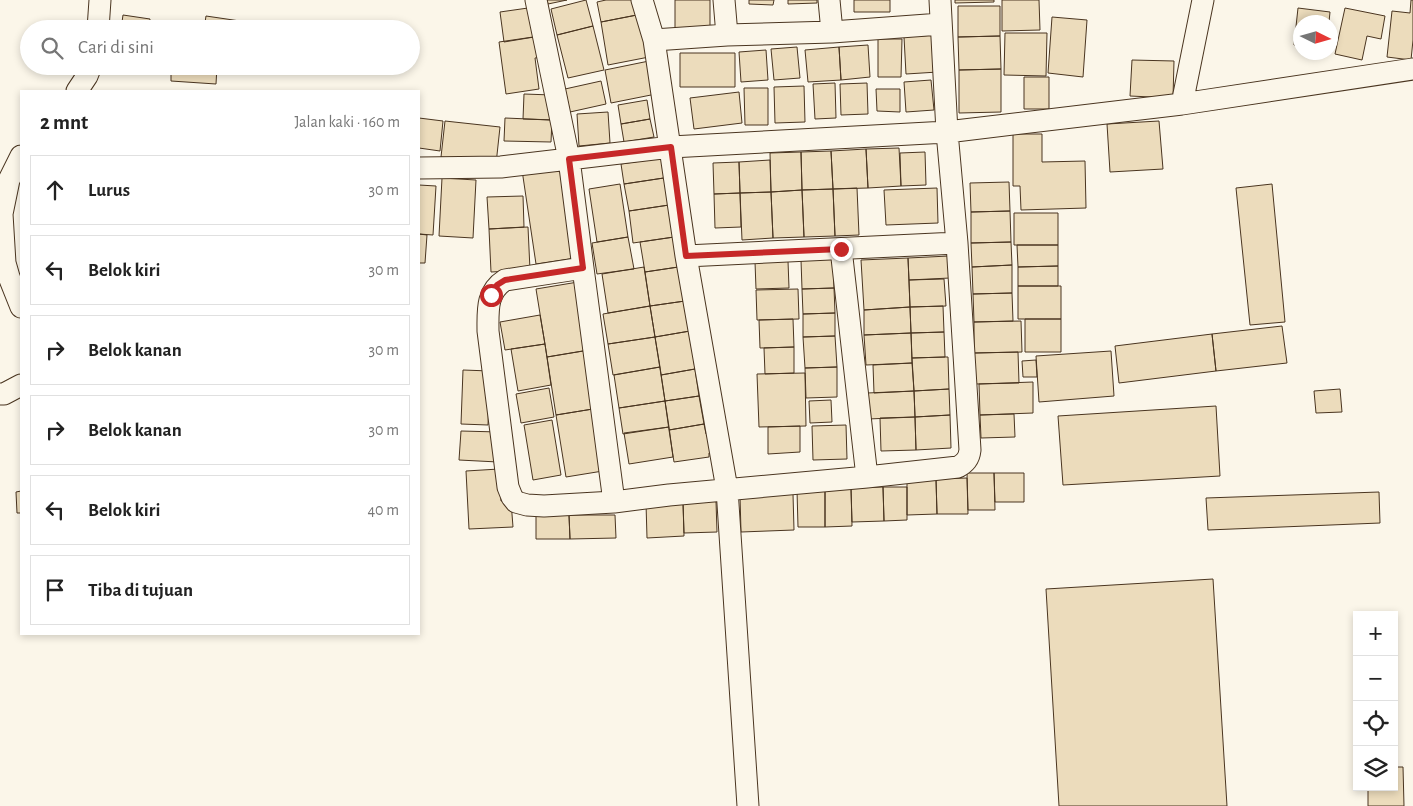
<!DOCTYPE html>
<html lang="id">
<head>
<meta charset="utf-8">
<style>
  body { margin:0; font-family:"Alegreya Sans",sans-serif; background:#f2f2f2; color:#222 }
  .controls { position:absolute; right:15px; bottom:15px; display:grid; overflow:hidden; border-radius:0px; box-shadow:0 2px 8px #0003 }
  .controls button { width:45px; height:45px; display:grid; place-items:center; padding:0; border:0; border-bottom:1px solid #e0e0e0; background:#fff; color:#222; font:25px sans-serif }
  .compass { position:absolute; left:1293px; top:15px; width:45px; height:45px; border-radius:50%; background:#fff; box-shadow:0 2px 8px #0003; rotate:95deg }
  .stop { position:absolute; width:15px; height:15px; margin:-11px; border:4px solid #c62828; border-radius:50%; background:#fff }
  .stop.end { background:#c62828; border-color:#fff; box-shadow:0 1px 5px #0008 }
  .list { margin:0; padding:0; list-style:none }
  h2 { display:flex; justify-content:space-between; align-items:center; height:65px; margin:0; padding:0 20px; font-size:21px }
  h2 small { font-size:16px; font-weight:400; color:#767676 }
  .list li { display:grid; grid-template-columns:32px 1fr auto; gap:15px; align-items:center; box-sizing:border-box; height:70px; margin:0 10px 10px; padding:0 10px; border:1px solid #e0e0e0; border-radius:0px }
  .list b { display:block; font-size:19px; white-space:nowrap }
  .list em { font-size:16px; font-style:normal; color:#767676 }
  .icon { flex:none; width:28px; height:28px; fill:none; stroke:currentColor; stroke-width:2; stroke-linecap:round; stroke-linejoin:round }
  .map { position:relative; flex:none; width:1413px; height:806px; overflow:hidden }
  .search { position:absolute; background:#fff; box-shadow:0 2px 8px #0003; left:20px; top:20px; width:400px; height:55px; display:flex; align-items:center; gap:12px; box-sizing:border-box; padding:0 18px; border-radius:28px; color:#767676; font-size:19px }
  .panel { position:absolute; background:#fff; box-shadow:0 2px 8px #0003; left:20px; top:90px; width:400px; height:545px; border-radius:0px }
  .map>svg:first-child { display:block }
  .building { fill:#ecdcbc; stroke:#4a3520 }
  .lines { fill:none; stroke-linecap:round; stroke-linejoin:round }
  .street-casing { stroke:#4a3520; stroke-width:23 }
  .street { stroke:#fbf6e9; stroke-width:21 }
  .route { stroke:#c62828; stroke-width:6 }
</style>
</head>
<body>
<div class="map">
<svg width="1413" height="806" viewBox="0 0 1413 806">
  <rect width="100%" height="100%" fill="#fbf6e9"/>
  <path class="building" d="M547,0H567L548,4Z
    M586,0L593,26L557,35L551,9Z
    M606,0H639L642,14L601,22L597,2Z
    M675,0H710V27L675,28Z
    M749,0H774L773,5L749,4Z
    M788,0H817V3L788,4Z
    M854,0H890V12H854Z
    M955,0H994V2L955,3Z
    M1002,0H1039L1040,30L1002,31Z
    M1411,0H1413V40L1411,60L1387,57L1392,11L1410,13Z
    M958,6H1000V36L958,37Z
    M535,7L540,36L504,42L500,12Z
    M1298,8L1330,12L1329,22H1300V46L1294,45Z
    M1345,8L1385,16L1381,39L1367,36L1362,60L1335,54Z
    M642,14L649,57L608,65L601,22Z
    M123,15L150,19L149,29H121Z
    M206,16L240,21L239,29H204Z
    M1052,17L1087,20L1083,77L1048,73Z
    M593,26L604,70L568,78L557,35Z
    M1005,33H1047L1046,76L1004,75Z
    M935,35L938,72L906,74L904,37Z
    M540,36L543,57L535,58L539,89L506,94L499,42Z
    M1000,36L1001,69L959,70L958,37Z
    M878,39H902L901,77H878Z
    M868,45L870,77L841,80L839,47Z
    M797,47L800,78L774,80L771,49Z
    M839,47L841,80L808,82L805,50Z
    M766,50L768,80L741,82L739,52Z
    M680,53H735V87H680Z
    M1132,60L1174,61L1173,98L1130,96Z
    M649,61L656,94L611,103L605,70Z
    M171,66H217L216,84L171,81Z
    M1001,69V112L959,113V70Z
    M1024,77H1049V109H1024Z
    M931,80L934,110L906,112L904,82Z
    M601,81L606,104L570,112L565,89Z
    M835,83L836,118L815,119L813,84Z
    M867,83L868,114L841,115L840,84Z
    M804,86L805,122L775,123L774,87Z
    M744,88H768V125H745Z
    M876,89H900V112L877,111Z
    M739,92L742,123L694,129L690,98Z
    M524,94L552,95V120L523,119Z
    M647,100L650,119L621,124L618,105Z
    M608,112L610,143L579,146L577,114Z
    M419,118L443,121L440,151L419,148Z
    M505,118L552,120L551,142L504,141Z
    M650,119L654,137L624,142L621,124Z
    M445,121L500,127L496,164L441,157Z
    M1159,121L1163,169L1110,172L1107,124Z
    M1013,134H1042V162L1085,161L1086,208L1021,210L1020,186H1013Z
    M899,148L901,186L868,188L866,149Z
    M866,149L868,188L833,189L831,151Z
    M831,151L833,189L802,190L801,152Z
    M801,152L802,190L771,192L770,153Z
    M925,152L926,185L901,186L900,153Z
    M667,157L670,177L624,184L621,164Z
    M770,160L771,192L740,193L739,162Z
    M739,162L740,193L714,194L713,163Z
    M560,164L575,258L536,264L522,170Z
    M442,178L476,180L473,238L439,236Z
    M664,178L669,205L629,211L624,184Z
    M1009,182L1010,211L971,212L970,183Z
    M620,184L628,237L597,242L589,189Z
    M1272,184L1285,322L1250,325L1236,188Z
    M419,185L436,186L433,235L419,234Z
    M857,188L859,235L835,236L833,189Z
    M937,188L938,223L886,225L884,190Z
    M833,189L835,236L804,237L802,190Z
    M802,190L804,237L773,238L771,192Z
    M771,192L773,238L742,240L740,193Z
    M740,193L741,227L715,228L714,194Z
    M523,196L524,227L489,229L487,197Z
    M676,204L681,236L633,243L629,211Z
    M1010,211L1011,242L971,243V212Z
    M1014,213H1058V245H1014Z
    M528,227L530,270L491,272L489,229Z
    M419,234L427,235L425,263H419Z
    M681,236L685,266L645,272L640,242Z
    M628,237L634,269L597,274L592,243Z
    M1011,242L1012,265L972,267L971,243Z
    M1017,245H1058V266L1018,267Z
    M949,256L950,278L909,280L908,258Z
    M908,258L910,307L864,310L861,260Z
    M833,259L834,288L802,289L801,260Z
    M788,261L789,288L756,289L755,262Z
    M1012,265V293L973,294L972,267Z
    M685,266V301L650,306L645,272Z
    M1058,266V286H1018V267Z
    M644,267L650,306L608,313L602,274Z
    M944,279L946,306L910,307L909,280Z
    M578,282L589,350L547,357L536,289Z
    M1018,286H1061V319H1018Z
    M834,288L835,313L803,314L802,289Z
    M798,289L799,319L757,320L756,290Z
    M1012,293L1013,321L974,322L973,294Z
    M685,301L690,331L655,337L650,306Z
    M650,306L655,337L608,344L603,314Z
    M943,306L944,332L911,333L910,307Z
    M910,307L911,333L864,335V310Z
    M835,313V336L803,337V314Z
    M540,315L545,344L505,350L500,322Z
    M793,319L794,347L760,348L759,320Z
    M1025,319H1061V352H1025Z
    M1021,321L1022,352L974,353V322Z
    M1282,326L1287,363L1216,371L1212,334Z
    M690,331L695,369L661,375L655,337Z
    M944,332L945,357L912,358L911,333Z
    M911,333L912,363L866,365L864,335Z
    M1212,334L1216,371L1119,383L1115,346Z
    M835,336L837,367L805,368L803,337Z
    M655,337L660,367L613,375L608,344Z
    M545,344L551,385L518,391L511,349Z
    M794,347V373L765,374L764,348Z
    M589,350L599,408L556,415L547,357Z
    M1111,351L1114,396L1039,402L1036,356Z
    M1018,352L1019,383L975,384L974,353Z
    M945,357H948L949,389L914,391L912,358Z
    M1036,360L1037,377H1023L1022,361Z
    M912,363L914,391L874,393L873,365Z
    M660,367L665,401L619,408L614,375Z
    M837,367V397L806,398L805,368Z
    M695,369L699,396L665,401L661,375Z
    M463,370L490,371L488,425L461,424Z
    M805,373L806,426L759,427L757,374Z
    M1033,382V413L980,415L979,384Z
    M549,388L554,417L521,423L516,394Z
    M949,389L950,415L915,417L914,391Z
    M1340,389L1342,412L1316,413L1314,391Z
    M914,391L915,417L868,419L867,393Z
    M699,396L704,424L669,430L665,401Z
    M831,400L832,422L810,423L809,401Z
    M665,401L669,427L623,434L619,408Z
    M1216,406L1220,476L1063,485L1058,416Z
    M599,408L609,470L566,477L556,415Z
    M1014,414L1015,437L981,438L980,415Z
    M950,415L951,448L916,450L915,417Z
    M915,417L916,450L881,451L880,418Z
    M552,420L561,475L533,480L524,425Z
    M704,424L706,434L715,433L717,452L709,453V457L674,462L669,430Z
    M846,425L847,459L813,460L812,426Z
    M800,426V452L768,454V427Z
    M669,427L673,457L629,464L624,433Z
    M461,431L499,432L498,462L459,460Z
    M499,469L501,501H511L513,527L469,529L466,471Z
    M967,473H994L995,510H968Z
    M994,473H1024V502H995Z
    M967,478L968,514H937L936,479Z
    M936,479L937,514L907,515V480Z
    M883,487H907V520L884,521Z
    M883,487L884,521L852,522L851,488Z
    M851,488L852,526L825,527V489Z
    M825,489V527H798L797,490Z
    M21,491V513H17L16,492Z
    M1379,492L1380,523L1208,530L1206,498Z
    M793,494L794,530L741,532L740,496Z
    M716,501L717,532L684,533L683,502Z
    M683,502L684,536L647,538L646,503Z
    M536,515H569L570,539H536Z
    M569,515H615L616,538L570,539Z
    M1213,579L1227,806H1059L1046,589Z
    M1394,767H1403L1404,806H1368V787H1394Z"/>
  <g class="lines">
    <g class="street-casing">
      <path id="street" d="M642,0L654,40L686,256L727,489L748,806
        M724,0L727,35
        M829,0L832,32
        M940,0L947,132L957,243
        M98,29L100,0
        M654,40L727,35L832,32L941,24
        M77,91L87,76L91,66
        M1182,104L1203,0
        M21,156L9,180L2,214L5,263L9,277L21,307
        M419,168L501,167L569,159L536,0
        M841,249L867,477
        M583,268L569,159L671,147L947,132L1182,104L1413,69
        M0,394H4L21,385
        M614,502L583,268L505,280C486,292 488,311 488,331L508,487L512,497L516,502L527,505L544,506L614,502L669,495L867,477L958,467C965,463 969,459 970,450L957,243L686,256"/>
    </g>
    <use href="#street" class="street"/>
  </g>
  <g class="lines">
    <path class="route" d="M491,295L497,285L505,280L583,268L569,159L671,147L686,256L841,249"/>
  </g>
</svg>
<div class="controls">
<button>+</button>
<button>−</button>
<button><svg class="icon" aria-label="locate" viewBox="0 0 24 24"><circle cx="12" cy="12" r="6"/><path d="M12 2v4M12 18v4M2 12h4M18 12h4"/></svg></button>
<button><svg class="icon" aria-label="layers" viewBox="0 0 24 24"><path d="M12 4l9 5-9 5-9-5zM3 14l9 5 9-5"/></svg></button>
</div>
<svg class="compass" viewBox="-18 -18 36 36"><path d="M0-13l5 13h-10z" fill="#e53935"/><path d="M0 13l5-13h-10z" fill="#767676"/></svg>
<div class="stop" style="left:491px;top:295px"></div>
<div class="stop end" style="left:841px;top:249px"></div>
<div class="search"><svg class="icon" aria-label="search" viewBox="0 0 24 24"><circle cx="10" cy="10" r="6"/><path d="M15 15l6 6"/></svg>Cari di sini</div>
<section class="panel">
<h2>2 mnt<small>Jalan kaki · 160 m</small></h2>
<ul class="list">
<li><svg class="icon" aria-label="ahead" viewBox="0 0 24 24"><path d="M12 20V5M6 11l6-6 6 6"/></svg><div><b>Lurus</b></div><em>30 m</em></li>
<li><svg class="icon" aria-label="left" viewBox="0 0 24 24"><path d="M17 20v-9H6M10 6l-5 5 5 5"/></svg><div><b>Belok kiri</b></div><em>30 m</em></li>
<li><svg class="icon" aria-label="right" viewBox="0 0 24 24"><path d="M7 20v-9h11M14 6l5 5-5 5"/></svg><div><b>Belok kanan</b></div><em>30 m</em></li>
<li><svg class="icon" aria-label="right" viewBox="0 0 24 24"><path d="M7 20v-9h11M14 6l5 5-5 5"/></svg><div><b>Belok kanan</b></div><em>30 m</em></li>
<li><svg class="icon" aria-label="left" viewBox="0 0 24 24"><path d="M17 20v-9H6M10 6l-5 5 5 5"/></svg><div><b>Belok kiri</b></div><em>40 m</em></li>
<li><svg class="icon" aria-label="arrive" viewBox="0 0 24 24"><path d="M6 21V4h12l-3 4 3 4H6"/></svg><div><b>Tiba di tujuan</b></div></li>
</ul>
</section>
</div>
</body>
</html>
